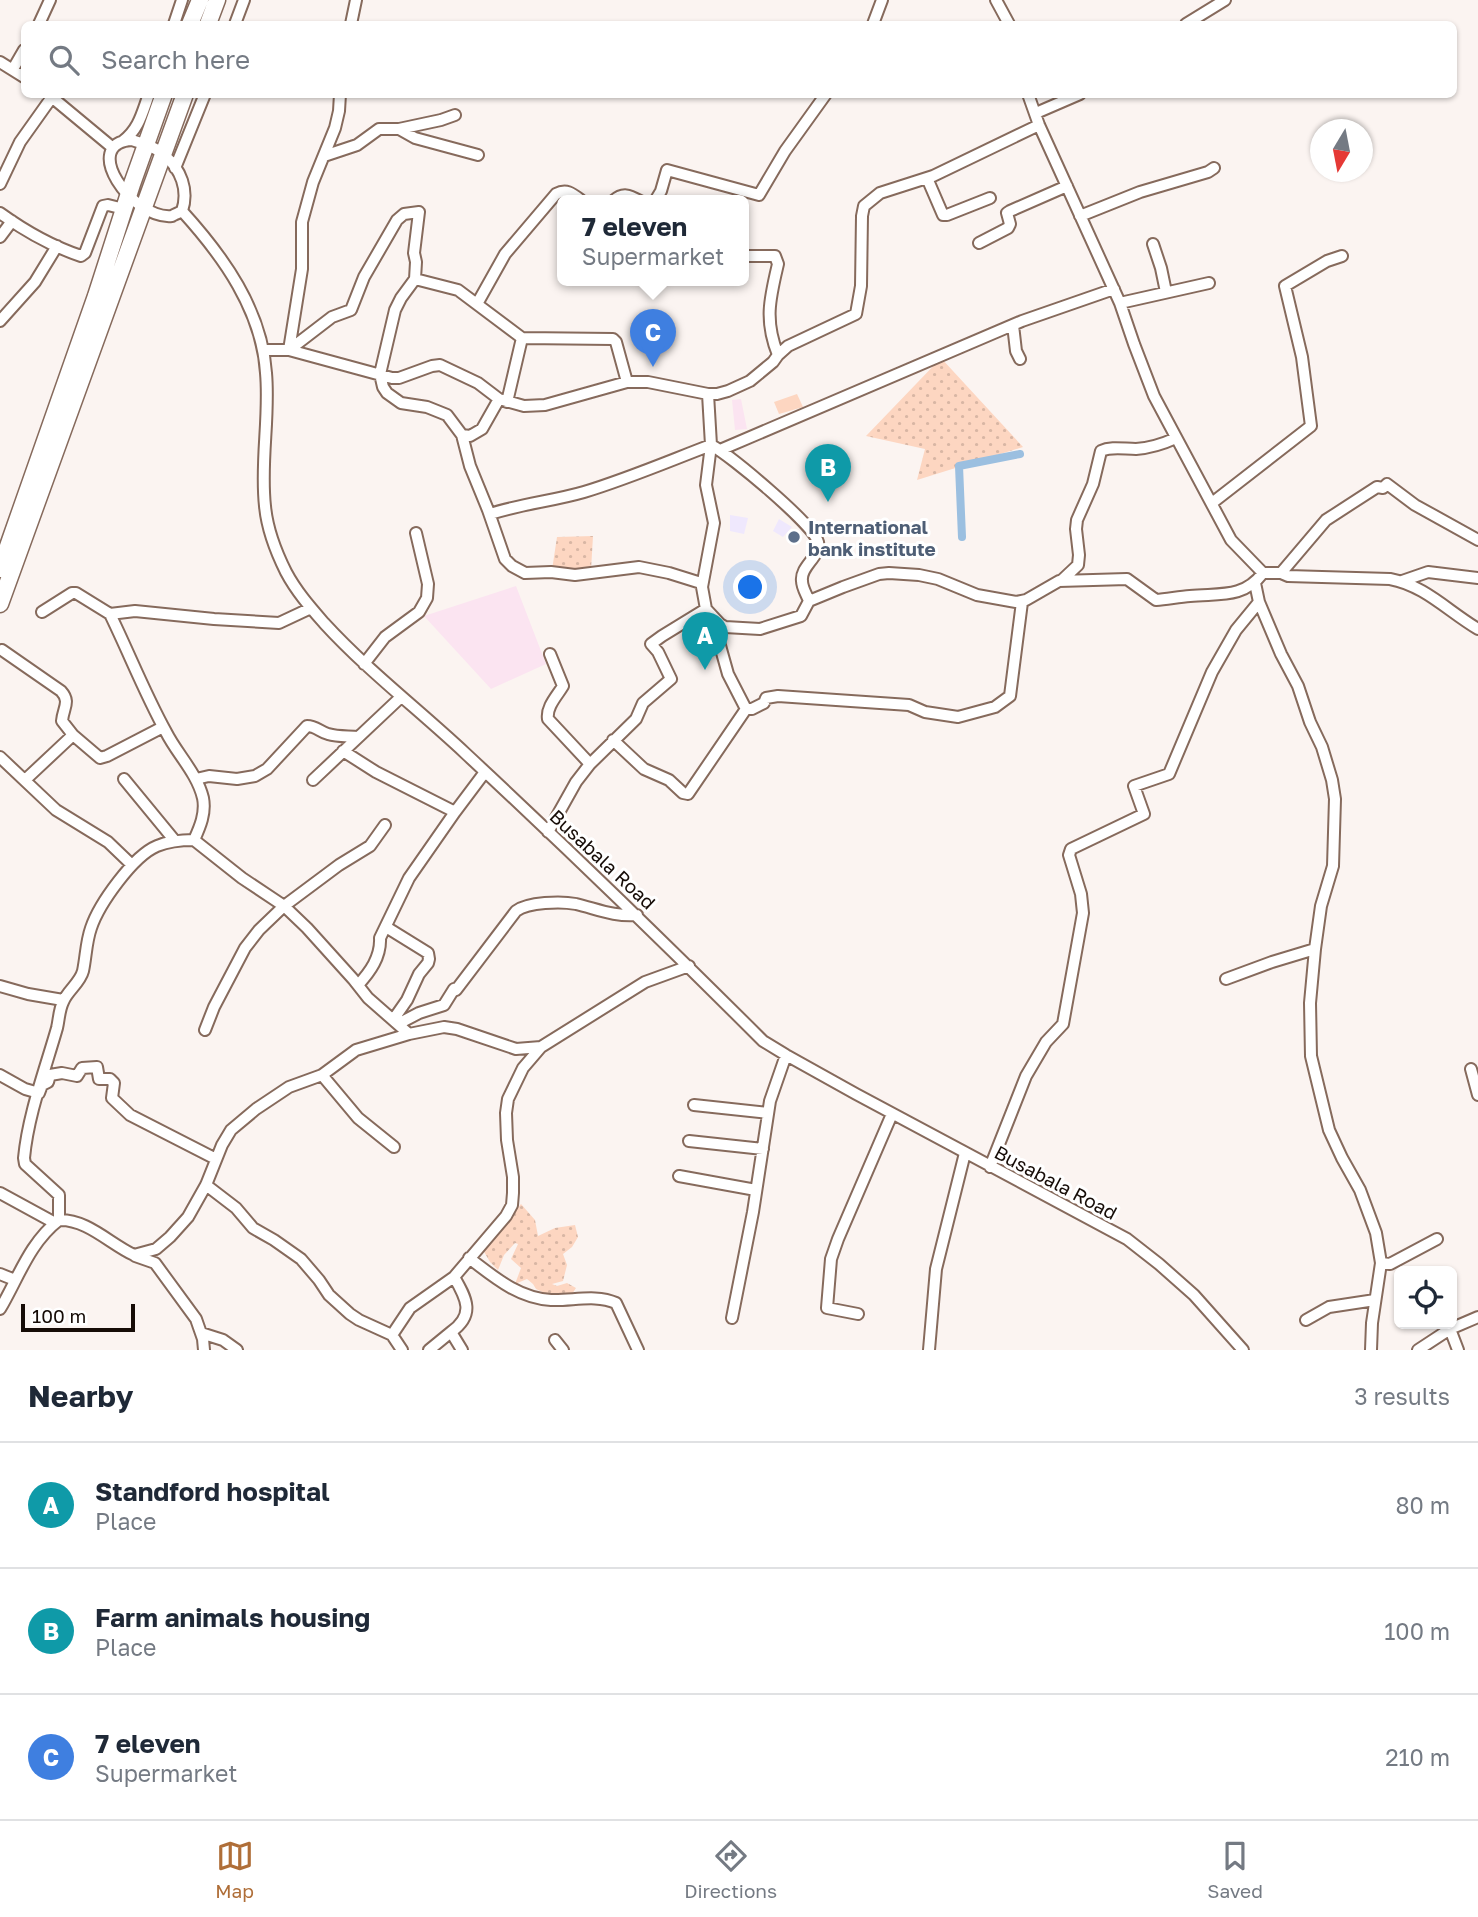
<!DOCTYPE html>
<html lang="en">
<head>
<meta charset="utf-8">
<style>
  body { margin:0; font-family:"Golos Text",sans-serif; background:#f6f6f7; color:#1f2937 }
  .controls { position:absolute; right:21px; bottom:21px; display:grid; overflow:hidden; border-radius:10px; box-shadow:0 2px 5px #0004 }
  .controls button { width:63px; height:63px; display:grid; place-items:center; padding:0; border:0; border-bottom:2px solid #e0e1e3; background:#fff; color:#1f2937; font:35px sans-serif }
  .compass { position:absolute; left:1310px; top:119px; width:63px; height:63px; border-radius:50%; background:#fff; box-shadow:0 2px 5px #0004; rotate:190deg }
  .scale { position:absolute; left:21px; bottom:18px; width:114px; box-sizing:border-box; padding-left:7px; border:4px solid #160c07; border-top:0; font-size:19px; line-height:24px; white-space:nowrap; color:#160c07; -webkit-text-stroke:5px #fff; paint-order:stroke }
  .you { position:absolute; left:751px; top:588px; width:24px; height:24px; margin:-18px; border:5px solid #fff; border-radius:50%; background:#1a73e8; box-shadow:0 0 0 10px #1a73e833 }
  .badge { display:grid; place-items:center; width:46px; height:46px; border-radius:50%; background:#af6e38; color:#fff; font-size:23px; font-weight:700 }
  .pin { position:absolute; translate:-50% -58px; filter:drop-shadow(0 2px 4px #0008) }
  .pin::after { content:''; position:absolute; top:37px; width:24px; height:21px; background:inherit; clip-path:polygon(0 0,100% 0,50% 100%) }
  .popup { position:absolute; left:557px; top:195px; width:192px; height:91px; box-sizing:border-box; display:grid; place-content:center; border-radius:10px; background:#fff; filter:drop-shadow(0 2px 5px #0005); font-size:23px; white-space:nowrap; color:#747a83 }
  .popup b { font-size:26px; color:#1f2937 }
  .popup::after { content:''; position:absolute; left:50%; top:100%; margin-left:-14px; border:14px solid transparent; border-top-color:#fff }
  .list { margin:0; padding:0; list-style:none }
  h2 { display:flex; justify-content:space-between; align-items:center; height:91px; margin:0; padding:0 28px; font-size:30px }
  h2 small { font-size:23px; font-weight:400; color:#747a83 }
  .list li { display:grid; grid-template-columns:46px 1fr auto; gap:21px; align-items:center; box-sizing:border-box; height:126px; padding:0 28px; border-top:2px solid #e0e1e3 }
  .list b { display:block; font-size:26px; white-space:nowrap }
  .list p { margin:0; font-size:23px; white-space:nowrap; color:#747a83 }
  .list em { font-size:23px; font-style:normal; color:#747a83 }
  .icon { flex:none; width:38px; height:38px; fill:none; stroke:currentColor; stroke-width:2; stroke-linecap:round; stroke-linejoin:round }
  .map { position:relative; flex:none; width:1478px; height:1350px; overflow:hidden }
  .search { position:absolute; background:#fff; box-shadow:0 2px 5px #0004; left:21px; right:21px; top:21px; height:77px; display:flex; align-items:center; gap:18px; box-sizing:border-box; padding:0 24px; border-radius:10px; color:#747a83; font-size:26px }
  .sheet { height:469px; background:#fff }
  nav { display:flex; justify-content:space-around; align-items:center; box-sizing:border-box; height:98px; border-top:2px solid #e0e1e3; background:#fff; font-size:19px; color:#747a83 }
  nav a { display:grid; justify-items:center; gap:4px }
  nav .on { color:#af6e38 }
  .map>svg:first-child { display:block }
  .commercial { fill:#efe8fd }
  .education { fill:#fbe4f1 }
  .green { fill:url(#green-dots) }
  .pitch { fill:#fdd6c1 }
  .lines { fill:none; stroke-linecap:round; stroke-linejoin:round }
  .canal { stroke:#9bbfe0; stroke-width:8 }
  .minor-casing { stroke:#866a5c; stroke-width:14 }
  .highway-casing { stroke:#866a5c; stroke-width:19 }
  .minor { stroke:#fff; stroke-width:10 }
  .highway { stroke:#fff; stroke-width:16 }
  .service-dot { fill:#5c6f8a; stroke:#fff; stroke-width:2.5 }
  .labels { text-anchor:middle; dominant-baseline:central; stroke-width:6; stroke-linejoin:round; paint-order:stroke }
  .service-label { font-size:19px; font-weight:bold; fill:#4e5e75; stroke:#fff; text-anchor:start }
  .street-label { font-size:19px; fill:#160c07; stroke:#fff }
</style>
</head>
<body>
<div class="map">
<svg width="1478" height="1350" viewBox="0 0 1478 1350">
  <defs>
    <pattern id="green-dots" width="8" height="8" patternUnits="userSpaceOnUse" patternTransform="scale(1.75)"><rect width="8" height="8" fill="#fdd6c1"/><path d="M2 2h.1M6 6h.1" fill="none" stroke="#d8b6a4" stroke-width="1.8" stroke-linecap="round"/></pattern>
  </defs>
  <rect width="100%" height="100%" fill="#fbf4f1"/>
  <path class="commercial" d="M730,515L748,518L744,534L730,531Z
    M779,519L792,527L783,537L773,531Z"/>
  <path class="education" d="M741,399L747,429L735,430L732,400Z
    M516,586L546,664L491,689L424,616Z"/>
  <path class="green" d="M941,358L1023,447L917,480L925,449L866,436Z
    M593,536L591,570H552L557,537Z
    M521,1204L535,1220L538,1236L555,1228L575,1225L578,1237L572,1247L563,1254L567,1265L563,1281L552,1284L557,1286L567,1283L576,1288L570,1297L551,1296L536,1289L533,1284L527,1279L515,1284L521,1268L511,1259L518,1244L515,1243L504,1255L498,1270L490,1262L483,1250Z"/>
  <path class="pitch" d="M797,394L803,407L779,414L774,402Z"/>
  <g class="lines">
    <path class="canal" d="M962,537L959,466L1020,454"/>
    <g class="minor-casing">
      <path id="minor" d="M996,0L1009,24
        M39,24L50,0
        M174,24L182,0
        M235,24L244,0
        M351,24L356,0
        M873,24L882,0
        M1186,24L1225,0
        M0,62L24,77
        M13,69L24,50
        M48,94L113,148
        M1028,94L1039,125L1120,303L1134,344L1154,396L1231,540L1263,573H1281L1288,576L1390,579C1424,585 1449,612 1478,629
        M1036,113L1080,94
        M399,129L415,138L478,155
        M132,140C143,144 156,147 164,155C181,169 189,190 182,211C181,212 173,215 172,216C132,220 79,143 132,140Z
        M123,141C139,129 142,113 149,94
        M324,156L357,145L379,129H399L441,120L455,115
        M175,168L205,94
        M927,178L943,215H947L990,198
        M0,184L20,142L52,97
        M613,201C623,192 629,195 640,201
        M655,201L661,191L667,170L759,195L785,151L826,94
        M182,211C223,256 262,310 266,373C270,417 260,462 265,506C267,528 276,552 286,572C296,591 310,607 324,623C367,670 418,709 465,753C566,847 665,943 763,1041L786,1055L856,1094L1127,1239L1159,1264L1194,1295L1243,1350
        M0,213C25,231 51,246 81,256L85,253L103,206L108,205L124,209
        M1080,216L1140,192L1208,172L1214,168
        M0,237L12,221
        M979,243L1008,228L1010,224L1007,213L1010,211L1067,186
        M1153,244L1161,268L1166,292
        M744,256H775L778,264C770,298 764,320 778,355
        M415,279L458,290L522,338L507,402
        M1120,303L1209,283
        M477,304L505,254L556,194C567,188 573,194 582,201
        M0,321L35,282L57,246
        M1013,325L1016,351L1020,359
        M522,338L613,339L616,342L627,382
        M263,350H289L302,269V222L313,182L335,128L339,111L340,94
        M289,350L392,378H399L432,366L440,365L478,383L499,399L524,406L545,405L627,382H648L708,394H717L728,391L750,381L773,362L778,355L788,346L856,314L861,286L862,216L864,206L880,193L933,176L1039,125
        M289,350L332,317L351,310L364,277L397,220L404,214L419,212L414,253L416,262L415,279L401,298L395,310L380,374L383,387L387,393L401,403L427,407L447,415L462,435L470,466L488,510L505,559L512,566L525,573L551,572L575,575L639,567L669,573L701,583
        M708,394L711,445L706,485L714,523L702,587L706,609L719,642L728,674L746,709H752L764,703L766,698L778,696L909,705L925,712L958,717L995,707L1010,696L1022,602
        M462,435L470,436L482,429L499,399
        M720,450L1022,321L1114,289
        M1212,503L1311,426L1302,357L1285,286L1327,261L1342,256
        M490,514C521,504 553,501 584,492C627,479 669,461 711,445C730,455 813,524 818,542C821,557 800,566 802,581C802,588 807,595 809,601
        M1281,573L1326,520L1377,487L1383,488L1387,484L1415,505L1478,540
        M1061,581L1078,565L1079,555L1076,529L1077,520L1093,484L1101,451C1111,446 1124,449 1136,449C1150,448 1163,444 1176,438
        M1402,581L1428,572L1478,578
        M1255,583L1259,602L1281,654L1298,686L1310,722L1322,747L1332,780L1335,799L1333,866L1321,906L1315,949L1310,1003L1311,1056L1329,1130L1342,1158L1360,1190L1376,1233L1381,1263L1372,1323L1371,1350
        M42,612L72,593H76L110,614L135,611L214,619L279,623L311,608
        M110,614C129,653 145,694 166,732C177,754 197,773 203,798C206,813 200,827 194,840
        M2,650L61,691C71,702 63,708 62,721L73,735L100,758L107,756L163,727
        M550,654L563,686C557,696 546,707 548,719L590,764
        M364,664L385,637L419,612L427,598L428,584L416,533
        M613,740L644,769L669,780L683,793L688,794L746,709
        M343,751L376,772L455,812L485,772
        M0,757L56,810L108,842L132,865
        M124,779L175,841
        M196,779L209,776L237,779L255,776L267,769L307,726C316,726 320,732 328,734C338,737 348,736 358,737
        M25,780L73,735
        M313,780L401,697
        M548,832L576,782L590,764L636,719L643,703L671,679L658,652L651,644L662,636L706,609L720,624L725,627L760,629L801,616L809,601L843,587L879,574L889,573L919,575L938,579L977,595L1016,602L1026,600L1059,581L1127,579L1156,600C1167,599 1179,597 1190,596C1219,593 1243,599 1263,573
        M386,927L428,953L429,959L428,963L419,974L407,1000L393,1020
        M1226,979L1272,962L1315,949
        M358,985C370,972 381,957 380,938L409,878L455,812
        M0,986L28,994L63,1000
        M398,1024L419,1013L444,1005L454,989L456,990L516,911C528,902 561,901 576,904C597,909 615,917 637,915
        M205,1030L214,1007L245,948L259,930L284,906L339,865L370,846L385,825
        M1471,1069L1478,1095
        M0,1075L25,1089L39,1093L42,1085L48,1082L50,1075L62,1073L77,1076L82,1068L97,1067L99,1079H110L114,1083L112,1098L130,1115L216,1159
        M322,1075L358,1118L394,1147
        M694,1105L768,1113
        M689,1141L763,1149
        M990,1167L1026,1076L1046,1042L1063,1024L1083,913L1081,894L1069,855L1071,849L1144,814L1134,786L1169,774L1212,672L1236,630L1259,602
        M679,1176L756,1190
        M206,1185L236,1208L253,1228L274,1240L301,1259L319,1280L329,1295L350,1314L359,1320L392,1335L402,1350
        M0,1193L55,1223
        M59,1220V1195L25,1164L24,1158C28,1115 45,1070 57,1028C59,1020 59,1010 63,1002C67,991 80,983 83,971C86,957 86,942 91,928C99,904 133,856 157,846C169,841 181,840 194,840L242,878L284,906L307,928L353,979L368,998L409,1034
        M135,1256L155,1263L196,1319L203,1339L204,1350
        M469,1258C494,1277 518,1298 551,1300C572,1301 596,1294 616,1303L638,1350
        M1381,1263L1390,1264L1437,1239
        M0,1274L15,1280
        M0,1309C18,1279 29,1243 59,1220C87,1219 110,1244 134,1255L156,1249L170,1237L188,1217L206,1185L222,1145L231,1130L256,1109L289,1087L322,1075L356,1050L409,1034L444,1027L457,1029L516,1049L541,1047
        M858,1314L827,1308L831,1259L838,1239L892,1114
        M732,1318L753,1212L770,1101L786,1055
        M1306,1320L1329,1307L1375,1300
        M1450,1329L1458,1350
        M201,1333L223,1340L237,1350
        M392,1335L410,1308L454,1277
        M555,1340L563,1350
        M429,1350L451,1332
        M462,1350L451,1332C475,1315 467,1299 454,1277L506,1216L512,1205L513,1193V1177L507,1140L506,1113L508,1099L523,1068L541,1047L645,982L689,966
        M929,1350L936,1269L965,1153
        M1418,1350L1450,1329L1478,1317"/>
    </g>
    <g class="highway-casing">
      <path id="highway" d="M190,24L200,0
        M208,24L217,0
        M0,569L96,296L132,184L164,94
        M0,604L185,94"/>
    </g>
    <use href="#minor" class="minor"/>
    <use href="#highway" class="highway"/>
  </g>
  <circle class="service-dot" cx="794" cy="537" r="7"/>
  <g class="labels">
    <g class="service-label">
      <text x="808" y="526">International<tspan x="808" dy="22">bank institute</tspan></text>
    </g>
    <g class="street-label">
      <text transform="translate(603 859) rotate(43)">Busabala Road</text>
      <text transform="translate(1056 1182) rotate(28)">Busabala Road</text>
    </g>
  </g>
</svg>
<div class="controls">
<button><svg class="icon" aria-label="locate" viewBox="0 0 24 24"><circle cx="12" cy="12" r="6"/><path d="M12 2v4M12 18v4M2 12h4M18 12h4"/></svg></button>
</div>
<svg class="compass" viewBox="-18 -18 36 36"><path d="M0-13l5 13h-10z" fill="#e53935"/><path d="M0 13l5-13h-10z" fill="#747a83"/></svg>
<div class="scale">100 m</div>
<div class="you"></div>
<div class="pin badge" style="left:705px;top:670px;background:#0f9aa8">A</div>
<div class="pin badge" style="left:828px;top:502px;background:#0f9aa8">B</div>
<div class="pin badge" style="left:653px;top:367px;background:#3f7fe0">C</div>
<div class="popup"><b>7 eleven</b>Supermarket</div>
<div class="search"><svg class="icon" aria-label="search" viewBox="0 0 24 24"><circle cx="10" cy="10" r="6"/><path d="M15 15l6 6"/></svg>Search here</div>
</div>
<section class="sheet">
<h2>Nearby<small>3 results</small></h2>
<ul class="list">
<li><span class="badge" style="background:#0f9aa8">A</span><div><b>Standford hospital</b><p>Place</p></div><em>80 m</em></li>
<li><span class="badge" style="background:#0f9aa8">B</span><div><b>Farm animals housing</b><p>Place</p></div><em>100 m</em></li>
<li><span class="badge" style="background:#3f7fe0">C</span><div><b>7 eleven</b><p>Supermarket</p></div><em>210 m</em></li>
</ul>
</section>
<nav>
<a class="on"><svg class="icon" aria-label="map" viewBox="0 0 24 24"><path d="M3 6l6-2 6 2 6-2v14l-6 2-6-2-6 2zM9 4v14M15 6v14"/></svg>Map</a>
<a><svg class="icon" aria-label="directions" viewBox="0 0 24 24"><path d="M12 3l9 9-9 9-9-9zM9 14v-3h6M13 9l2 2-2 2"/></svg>Directions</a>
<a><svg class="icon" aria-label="saved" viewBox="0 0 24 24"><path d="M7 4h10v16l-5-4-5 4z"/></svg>Saved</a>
</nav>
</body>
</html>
